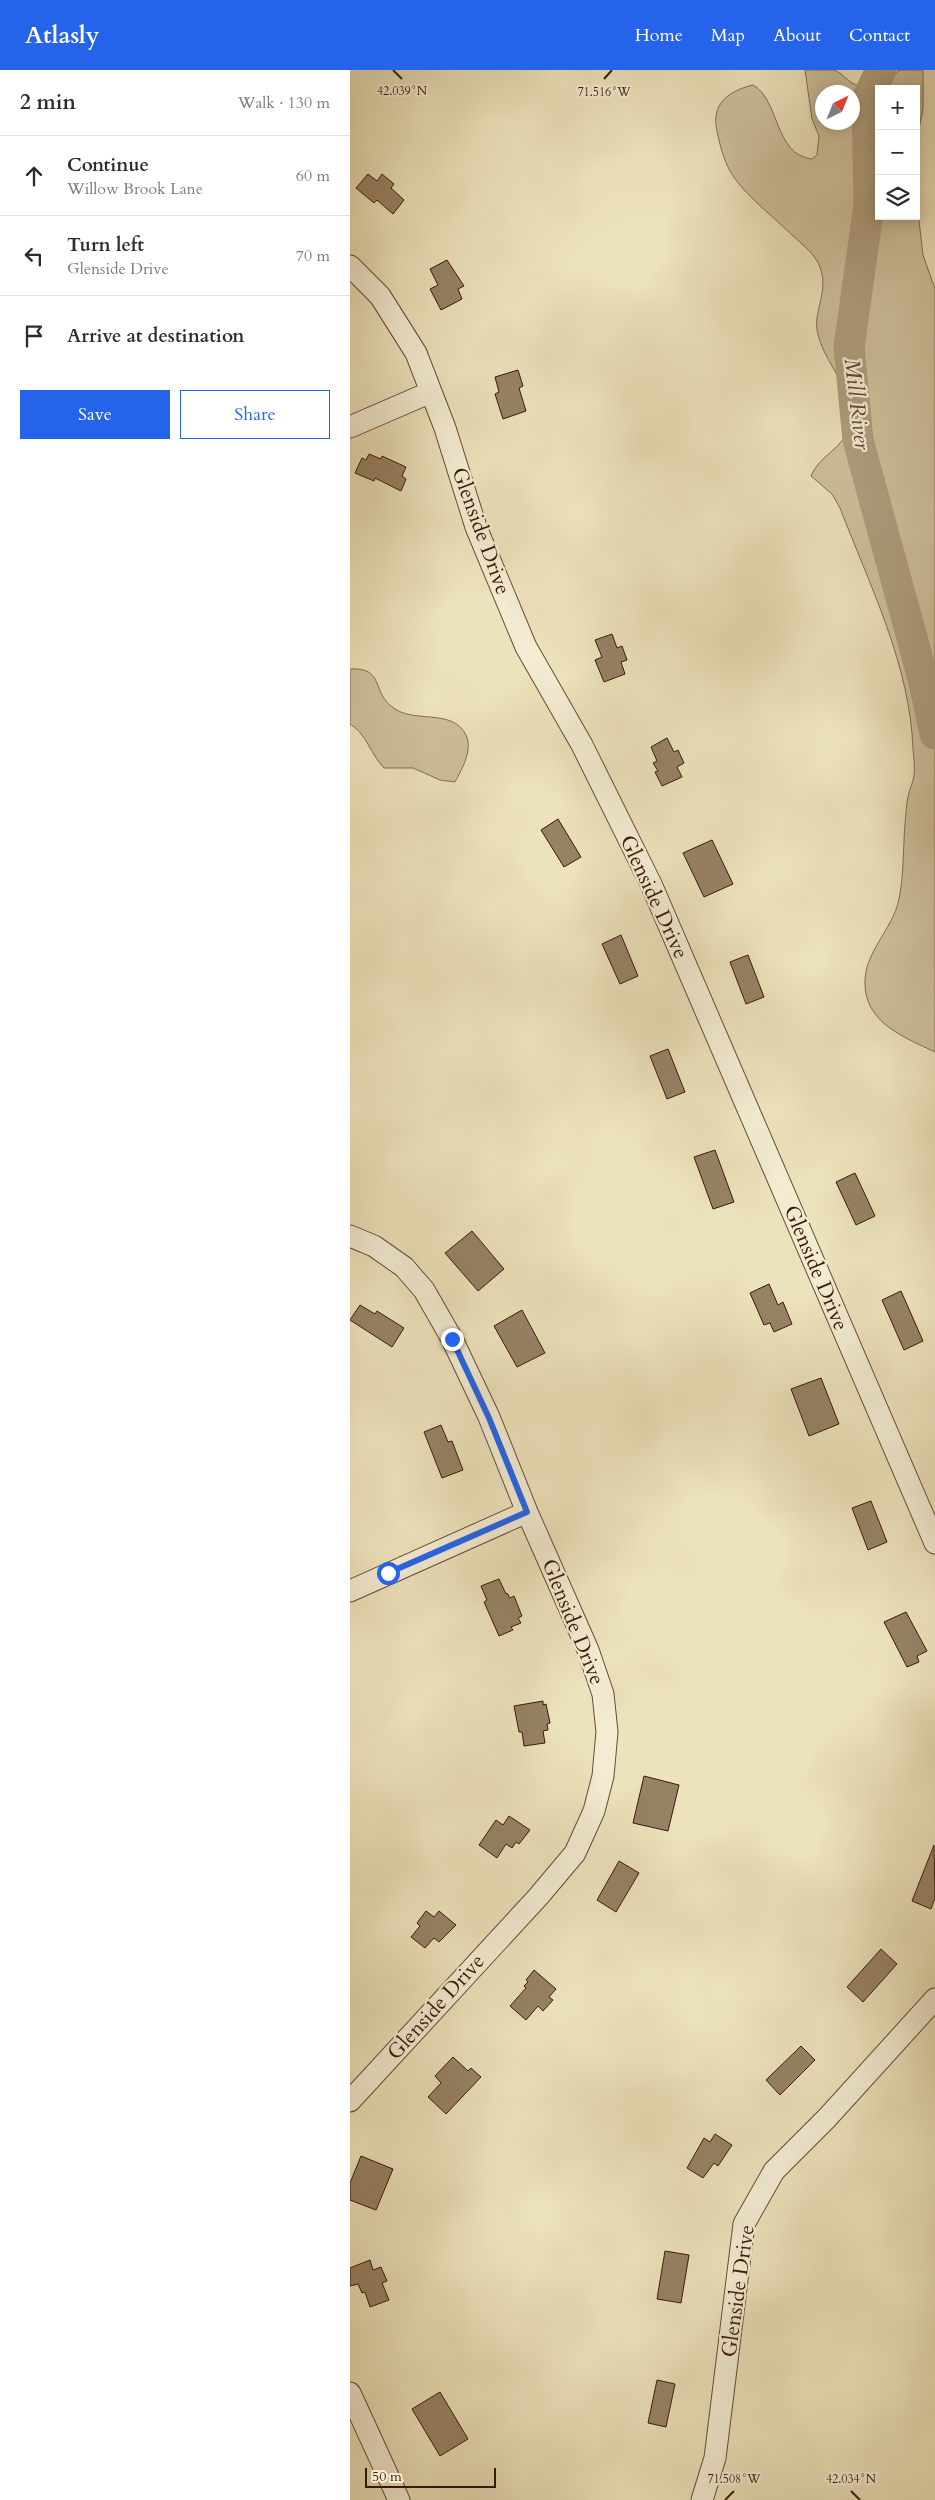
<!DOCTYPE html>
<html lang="en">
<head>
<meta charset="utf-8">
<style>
  body { margin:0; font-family:Cardo,serif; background:#f7f7f7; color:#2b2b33 }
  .controls { position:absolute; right:15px; top:15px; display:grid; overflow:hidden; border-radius:0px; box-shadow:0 2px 12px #0003 }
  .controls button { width:45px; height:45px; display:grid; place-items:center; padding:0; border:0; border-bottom:1px solid #e1e1e2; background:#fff; color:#2b2b33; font:25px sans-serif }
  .compass { position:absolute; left:465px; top:15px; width:45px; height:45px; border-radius:50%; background:#fff; box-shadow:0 2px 12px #0003; rotate:43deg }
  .scale { position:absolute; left:15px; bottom:12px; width:131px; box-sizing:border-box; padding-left:5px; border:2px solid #391907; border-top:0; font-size:14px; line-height:18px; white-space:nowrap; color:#391907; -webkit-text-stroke:4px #f3ecd3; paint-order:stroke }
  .stop { position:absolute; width:15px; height:15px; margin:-11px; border:4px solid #2563eb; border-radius:50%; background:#fff }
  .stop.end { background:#2563eb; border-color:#fff; box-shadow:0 1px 5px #0008 }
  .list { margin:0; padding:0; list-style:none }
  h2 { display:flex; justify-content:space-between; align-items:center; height:65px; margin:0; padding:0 20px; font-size:21px }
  h2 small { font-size:16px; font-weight:400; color:#7c7c81 }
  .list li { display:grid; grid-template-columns:32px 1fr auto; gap:15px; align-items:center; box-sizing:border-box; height:80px; padding:0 20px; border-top:1px solid #e1e1e2 }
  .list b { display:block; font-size:19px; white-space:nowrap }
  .list p { margin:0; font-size:16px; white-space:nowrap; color:#7c7c81 }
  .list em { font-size:16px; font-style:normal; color:#7c7c81 }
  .actions { display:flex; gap:10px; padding:15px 20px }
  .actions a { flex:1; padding:11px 0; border:1px solid #2563eb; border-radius:0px; text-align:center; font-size:18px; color:#2563eb }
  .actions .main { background:#2563eb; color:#fff }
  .icon { flex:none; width:28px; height:28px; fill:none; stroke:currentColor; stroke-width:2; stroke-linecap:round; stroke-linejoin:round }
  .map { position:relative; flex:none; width:585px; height:2430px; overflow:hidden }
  header { display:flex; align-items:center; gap:30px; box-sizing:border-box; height:70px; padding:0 25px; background:#2563eb; color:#fff }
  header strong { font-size:24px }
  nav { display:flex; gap:28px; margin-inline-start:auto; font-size:18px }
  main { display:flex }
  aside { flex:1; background:#fff }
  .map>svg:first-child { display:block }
  .green { fill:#cec09c; stroke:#846c52; fill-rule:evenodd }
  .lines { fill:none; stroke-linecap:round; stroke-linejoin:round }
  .river { stroke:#af9e7e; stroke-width:31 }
  .building { fill:#968265; stroke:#391907 }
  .minor-casing { stroke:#664b34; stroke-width:23 }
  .minor { stroke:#f3ecd3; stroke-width:21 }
  .route { stroke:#2563eb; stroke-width:6 }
  .ticks { fill:none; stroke:#391907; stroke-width:2 }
  .labels { text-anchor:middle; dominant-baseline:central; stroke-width:4.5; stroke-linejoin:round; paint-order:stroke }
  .street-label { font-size:21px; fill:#391907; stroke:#f3ecd3 }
  .water-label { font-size:22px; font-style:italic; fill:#624831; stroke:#f3ecd3 }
  .ticks-label { font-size:12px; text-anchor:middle; fill:#391907; stroke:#f3ecd3; stroke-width:4.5; stroke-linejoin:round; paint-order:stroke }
</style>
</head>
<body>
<header>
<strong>Atlasly</strong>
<nav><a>Home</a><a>Map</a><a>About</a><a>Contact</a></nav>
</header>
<main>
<aside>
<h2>2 min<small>Walk · 130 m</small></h2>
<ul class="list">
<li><svg class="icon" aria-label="ahead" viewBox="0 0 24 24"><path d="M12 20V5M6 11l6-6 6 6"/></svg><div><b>Continue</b><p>Willow Brook Lane</p></div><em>60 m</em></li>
<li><svg class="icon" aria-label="left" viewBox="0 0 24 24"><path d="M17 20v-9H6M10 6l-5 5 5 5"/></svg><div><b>Turn left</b><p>Glenside Drive</p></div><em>70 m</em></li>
<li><svg class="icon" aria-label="arrive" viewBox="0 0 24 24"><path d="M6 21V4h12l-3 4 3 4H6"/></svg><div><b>Arrive at destination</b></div></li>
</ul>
<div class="actions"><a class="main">Save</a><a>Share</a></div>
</aside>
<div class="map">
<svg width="585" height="2430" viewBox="0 0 585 2430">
  <rect width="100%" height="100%" fill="#ece2bb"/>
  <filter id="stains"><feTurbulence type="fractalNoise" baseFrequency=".004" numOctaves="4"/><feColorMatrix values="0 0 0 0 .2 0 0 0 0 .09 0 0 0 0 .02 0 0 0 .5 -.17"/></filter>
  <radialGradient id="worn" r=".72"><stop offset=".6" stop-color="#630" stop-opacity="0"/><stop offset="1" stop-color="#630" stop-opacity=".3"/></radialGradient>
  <path class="green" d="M455,0C463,0 475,0 483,0C492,2 498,12 506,15C522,21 540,11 549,0H573V39L566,74V19H529V146H566V125L573,185L585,219V982C556,968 517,954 515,916C513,882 543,860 549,829C554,805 553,778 555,754C556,745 556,736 558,727C559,720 563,713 564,706C565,698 564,688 563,679C560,595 520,516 490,438L482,424L461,406C469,385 494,379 499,356C506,318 473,294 467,260C464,239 479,221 470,197C465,184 453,175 443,166C424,147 393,124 380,101C373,88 370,75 367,61C361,34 378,21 403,15C430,30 424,85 462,89L467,85L469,66L462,49ZM472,22H502V52H472Z
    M0,599C34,597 22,621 41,636C62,655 102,637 116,665C123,680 112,699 105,712L90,710L63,698H34C21,685 16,663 0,654Z"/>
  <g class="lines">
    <path class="river" d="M531,0L517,29L519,135L499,277L508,370L574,612L585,664"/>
  </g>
  <path class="building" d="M18,104L27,111L32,104L44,114L41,118L54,130L43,144L27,130L24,133L6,118Z
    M97,190L114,216L108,219L112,229L91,240L80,219L88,215L80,199Z
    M168,300L173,316L169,318L176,341L153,349L145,324L149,322L145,307Z
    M19,384L31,389L32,386L56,397L52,406L56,409L51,421L25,408L24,411L5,403L12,388L16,390Z
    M262,564L267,578L272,576L277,590L271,592L275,604L254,612L245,590L252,587L245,570Z
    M317,668L324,682L328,680L334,693L327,697L332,707L312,716L305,702L308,701L303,693L307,691L301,677Z
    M208,749L231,787L214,797L191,760Z
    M362,770L383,814L354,827L333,783Z
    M271,865L288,906L270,914L252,874Z
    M398,885L414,927L396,934L380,892Z
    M318,979L335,1022L317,1029L300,986Z
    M365,1080L384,1132L363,1139L344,1087Z
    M505,1103L525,1146L506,1155L486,1112Z
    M122,1161L154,1199L128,1221L95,1183Z
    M419,1214L428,1235L433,1232L442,1254L424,1262L420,1253L414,1255L400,1223Z
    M551,1221L573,1271L554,1280L532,1230Z
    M10,1235L25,1244L27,1241L54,1258L42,1277L0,1250Z
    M172,1240L195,1283L167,1297L144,1256Z
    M471,1308L489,1354L459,1366L441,1319Z
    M91,1355L98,1372L102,1371L113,1400L92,1408L74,1362Z
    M521,1431L537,1472L518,1480L502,1438Z
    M149,1509L156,1524L157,1523L160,1528L164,1526L172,1546L168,1548L171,1553L161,1557L163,1560L149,1566L134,1532L137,1530L131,1516Z
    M556,1542L577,1581L567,1586L569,1592L557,1597L534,1552Z
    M193,1631V1635L196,1634L200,1653L197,1654L198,1660L193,1661L195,1673L174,1676L172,1662H169L164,1636Z
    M294,1706L329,1715L318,1761L283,1753Z
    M159,1746L180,1760L169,1774L166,1772L162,1778L156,1774L147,1788L129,1775L146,1750L153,1755Z
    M584,1775L585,1828L581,1839L562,1831Z
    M269,1791L289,1803L266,1842L247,1830Z
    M76,1841L84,1847L89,1841L106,1855L89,1872L84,1868L75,1878L61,1867L70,1856L67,1853Z
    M531,1879L547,1894L513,1932L497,1917Z
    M184,1900L206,1919L199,1927L203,1930L193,1941L188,1936L176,1950L160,1936L176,1918L174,1916L178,1912L176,1910Z
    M451,1976L465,1990L430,2025L416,2010Z
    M103,1987L118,2001L121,1998L131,2007L96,2044L78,2027L91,2013L85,2006Z
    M365,2064L382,2075L368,2096L364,2093L353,2108L337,2098L354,2068L360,2072Z
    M11,2086L43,2099L26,2140L0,2130V2113Z
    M315,2181L339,2185L331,2233L307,2229Z
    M20,2190L23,2200L31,2197L37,2211L32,2213L39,2230L20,2237L15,2222L12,2223L8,2214L0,2216V2198Z
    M307,2310L325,2314L316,2357L298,2353Z
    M90,2322L118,2369L90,2386L62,2339Z"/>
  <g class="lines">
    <g class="minor-casing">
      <path id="minor" d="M0,196L30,226L66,283L95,358L126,457L176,577L232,675L301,814L585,1473
        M0,357L81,322
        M0,1166L24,1176L54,1197L74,1220L102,1269L139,1347L177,1442L238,1580L253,1624L257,1662L253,1706L244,1741L225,1783L188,1827L0,2031
        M0,1521L177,1442
        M0,2323L49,2430
        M352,2430L365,2388L394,2154L424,2101L477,2048L585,1929"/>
    </g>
    <use href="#minor" class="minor"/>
  </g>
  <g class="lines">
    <path class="route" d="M38,1503L177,1442L139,1348L102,1269"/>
  </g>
  <path class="ticks" d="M43,0L52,9M254,9L262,0M501,2421L510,2430M375,2430L384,2421"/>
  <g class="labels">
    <g class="street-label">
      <text transform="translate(131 461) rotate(70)">Glenside Drive</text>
      <text transform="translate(304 827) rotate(65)">Glenside Drive</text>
      <text transform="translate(466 1198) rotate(67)">Glenside Drive</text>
      <text transform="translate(223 1552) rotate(68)">Glenside Drive</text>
      <text transform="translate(86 1937) rotate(-48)">Glenside Drive</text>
      <text transform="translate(388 2221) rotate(-82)">Glenside Drive</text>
    </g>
    <g class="water-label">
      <text transform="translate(507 334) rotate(83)">Mill River</text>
    </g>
  </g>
  <g class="ticks-label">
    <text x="52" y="25">42.039°N</text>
    <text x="254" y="26">71.516°W</text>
    <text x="384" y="2413">71.508°W</text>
    <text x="501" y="2413">42.034°N</text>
  </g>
  <rect width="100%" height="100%" filter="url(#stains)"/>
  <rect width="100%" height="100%" fill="url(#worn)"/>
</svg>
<div class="controls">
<button>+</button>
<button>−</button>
<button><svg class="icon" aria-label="layers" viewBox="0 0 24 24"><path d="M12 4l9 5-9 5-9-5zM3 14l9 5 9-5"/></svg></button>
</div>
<svg class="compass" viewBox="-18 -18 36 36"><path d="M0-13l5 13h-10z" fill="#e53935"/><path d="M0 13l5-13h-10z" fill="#7c7c81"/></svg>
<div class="scale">50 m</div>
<div class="stop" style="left:38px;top:1503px"></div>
<div class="stop end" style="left:102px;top:1269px"></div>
</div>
</main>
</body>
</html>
